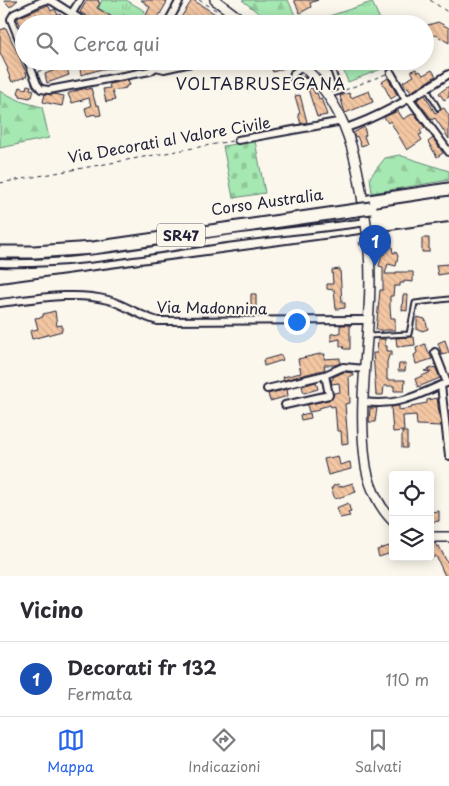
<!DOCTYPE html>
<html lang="it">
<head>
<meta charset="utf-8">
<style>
  body { margin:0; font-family:"Playpen Sans",sans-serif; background:#f2f2f3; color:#2b2b33 }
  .controls { position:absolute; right:15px; bottom:15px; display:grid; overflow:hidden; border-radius:5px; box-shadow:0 2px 12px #0003 }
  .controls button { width:45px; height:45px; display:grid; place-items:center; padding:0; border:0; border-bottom:1px solid #e1e1e2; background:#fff; color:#2b2b33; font:25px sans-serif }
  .you { position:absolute; left:296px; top:321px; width:18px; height:18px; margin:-12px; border:4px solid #fff; border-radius:50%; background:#1a73e8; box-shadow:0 0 0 8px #1a73e833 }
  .badge { display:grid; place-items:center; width:32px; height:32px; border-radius:50%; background:#2563eb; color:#fff; font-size:16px; font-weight:700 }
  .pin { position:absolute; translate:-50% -41px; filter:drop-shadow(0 1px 2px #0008) }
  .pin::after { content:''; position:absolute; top:26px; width:18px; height:15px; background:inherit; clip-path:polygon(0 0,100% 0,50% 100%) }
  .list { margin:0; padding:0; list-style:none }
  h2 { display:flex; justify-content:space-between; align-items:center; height:65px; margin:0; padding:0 20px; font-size:21px }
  h2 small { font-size:16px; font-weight:400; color:#7c7c81 }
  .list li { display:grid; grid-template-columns:32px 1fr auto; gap:15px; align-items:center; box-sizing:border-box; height:75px; padding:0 20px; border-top:1px solid #e1e1e2 }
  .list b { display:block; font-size:19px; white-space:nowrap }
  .list p { margin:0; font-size:16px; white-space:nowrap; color:#7c7c81 }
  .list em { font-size:16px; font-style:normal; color:#7c7c81 }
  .icon { flex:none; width:28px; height:28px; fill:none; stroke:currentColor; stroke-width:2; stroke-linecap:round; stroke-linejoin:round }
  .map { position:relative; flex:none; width:449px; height:576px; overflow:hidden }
  .search { position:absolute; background:#fff; box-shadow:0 2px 12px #0003; left:15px; right:15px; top:15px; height:55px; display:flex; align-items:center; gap:12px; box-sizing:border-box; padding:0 18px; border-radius:28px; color:#7c7c81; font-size:19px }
  .sheet { height:140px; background:#fff }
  nav { display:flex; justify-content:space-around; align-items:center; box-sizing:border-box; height:70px; border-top:1px solid #e1e1e2; background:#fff; font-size:14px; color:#7c7c81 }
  nav a { display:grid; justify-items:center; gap:2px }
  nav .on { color:#2563eb }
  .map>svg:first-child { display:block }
  .forest { fill:url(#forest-firs); stroke:#648576 }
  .cemetery { fill:url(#cemetery-stones); stroke:#648576 }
  .park { fill:url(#park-tufts); stroke:#648576 }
  .pitch { fill:#a6e8b2; stroke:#648576 }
  .building { fill:url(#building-back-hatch); stroke:#22223b }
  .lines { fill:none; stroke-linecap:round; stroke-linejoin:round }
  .lane-casing { stroke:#22223b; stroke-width:7 }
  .street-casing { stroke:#22223b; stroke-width:10 }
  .secondary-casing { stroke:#22223b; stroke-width:12 }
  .highway-casing { stroke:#22223b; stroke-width:15 }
  .path { stroke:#22223b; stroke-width:1; stroke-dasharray:4 4; stroke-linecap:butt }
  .lane { stroke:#fbf7ec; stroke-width:3 }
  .street { stroke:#fbf7ec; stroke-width:6 }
  .secondary { stroke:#fbf7ec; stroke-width:9 }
  .highway { stroke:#fbf7ec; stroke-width:11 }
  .rail { stroke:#22223b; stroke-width:2 }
  .highway-bridge-casing { stroke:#22223b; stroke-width:15; stroke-linecap:butt }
  .highway-bridge { stroke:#fbf7ec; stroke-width:11 }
  .labels { text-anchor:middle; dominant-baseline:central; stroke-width:4; stroke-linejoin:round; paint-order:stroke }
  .shield { fill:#fbf7ec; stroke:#636270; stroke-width:1 }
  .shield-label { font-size:14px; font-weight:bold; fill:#22223b }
  .street-label { font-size:15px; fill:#22223b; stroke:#fbf7ec }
  .neighbourhood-label { font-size:16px; letter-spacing:1px; fill:#22223b; stroke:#fbf7ec }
</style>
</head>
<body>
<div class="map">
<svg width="449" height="576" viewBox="0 0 449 576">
  <defs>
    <pattern id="forest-firs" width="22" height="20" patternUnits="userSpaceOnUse" patternTransform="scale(1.25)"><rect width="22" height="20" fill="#a6e8b2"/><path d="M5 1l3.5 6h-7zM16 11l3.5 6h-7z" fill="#8fc79a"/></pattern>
    <pattern id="cemetery-stones" width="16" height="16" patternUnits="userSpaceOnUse" patternTransform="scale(1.25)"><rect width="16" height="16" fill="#a6e8b2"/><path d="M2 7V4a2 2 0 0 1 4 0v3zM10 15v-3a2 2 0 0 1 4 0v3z" fill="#8fc79a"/></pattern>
    <pattern id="park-tufts" width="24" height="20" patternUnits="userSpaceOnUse" patternTransform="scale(1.25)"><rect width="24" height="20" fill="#a6e8b2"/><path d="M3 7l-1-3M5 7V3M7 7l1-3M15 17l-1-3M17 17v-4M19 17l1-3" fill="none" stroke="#8fc79a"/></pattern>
    <pattern id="building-back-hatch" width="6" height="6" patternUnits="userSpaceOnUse" patternTransform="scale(1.25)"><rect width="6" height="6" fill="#f4c7a3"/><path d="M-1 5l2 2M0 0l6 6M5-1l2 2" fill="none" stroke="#d1ab8d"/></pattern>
  </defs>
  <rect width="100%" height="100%" fill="#fbf7ec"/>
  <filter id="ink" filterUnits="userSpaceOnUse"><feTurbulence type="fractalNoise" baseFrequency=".02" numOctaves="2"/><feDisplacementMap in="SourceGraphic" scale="10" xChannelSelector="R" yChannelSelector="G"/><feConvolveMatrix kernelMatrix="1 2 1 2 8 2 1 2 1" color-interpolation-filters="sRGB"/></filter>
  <g filter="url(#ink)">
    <path class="forest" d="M242,0H288L299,24H272Z
      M0,91L23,102L42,107L49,138L0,148Z
      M399,155L449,171V180L372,193L370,177L385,158Z"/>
    <path class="cemetery" d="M255,141L265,193L233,198L223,146Z"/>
    <path class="park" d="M102,0H126L145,11L142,17L153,24H124L98,8Z
      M372,2L382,24H305Z
      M310,61H340L320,70Z"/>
    <path class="pitch" d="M349,61H381L384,68L348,82L341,64Z"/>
    <path class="building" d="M4,0H18L10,7Z
      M87,0H99L98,2L100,3L97,8L112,17L108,24H100L80,12Z
      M141,0H163L167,2L156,21L146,15L150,7Z
      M192,0H193L231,24H188L180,19Z
      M294,0H318L310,3L311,7L300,13Z
      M48,5L51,11L55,9L58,15L60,14L63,20L66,19L68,24H48L46,20L44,21L41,15L33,19L35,24H24V33L17,18Z
      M438,22L449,28V43L436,35L425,38V26Z
      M6,28L26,72L27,76L12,82L7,70L8,69L0,53V30Z
      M87,61H134L135,66L102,69L81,75L79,63Z
      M268,61H281L284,68L273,72Z
      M66,65L69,75L47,83L45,74L55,70L54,68Z
      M416,69L418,72L420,71L423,75L432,70L436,76L411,92L408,87L406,88L403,82L414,76L411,71Z
      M388,78L397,95L391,99L382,82Z
      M128,80L130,85L126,86V88L112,91L115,100L106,102L103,89L110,88L109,84Z
      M27,85L31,86L30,89L34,90L32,97H30V98L20,96V94L18,93L20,87L26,89Z
      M449,86V97L444,100L439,93Z
      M86,88V90L91,88L96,105H99L101,115L96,116L95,114L87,116L85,108L91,106L89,98L72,103L68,94L69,93Z
      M312,88L315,94L317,93L319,99L321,98L327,115L317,117L308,89Z
      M369,91L373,102L345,113L340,96L349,93L351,98Z
      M45,94L52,95L54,94L64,96L62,106L43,102Z
      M300,95L307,122L301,124L298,114L300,113L295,96Z
      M425,95L435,113L444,108L449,116V139L435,118L432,120L417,100Z
      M398,111L403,119L414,113L425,128L420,130L422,134L419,135L422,140L407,150L390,121L388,123L384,117Z
      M364,127L366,135L364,136L367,144L361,146L357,136L355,137L353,133Z
      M433,138L443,153L437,157L428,142Z
      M422,238H429V252H422Z
      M391,240L393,253L396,252L398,256L396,266L388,264L385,274H396V272H413V282L404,281V283H400V286H394L393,296H390V308L391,318H395V330H384L381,332V330H376L380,290H383V267L379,266L382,254H385L382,241Z
      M449,264V273L438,275L436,265Z
      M340,269L342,303H345V308L336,309L334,290L327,289V284H333L332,270Z
      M251,294H256V308H251Z
      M403,295H408L407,311L402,310Z
      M55,311L57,326L62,325V331L32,339L30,331L38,329L35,318L43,317V314Z
      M417,317L425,319L428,329L422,331V330H417Z
      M340,325H350V349H344L343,346H340V339L331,341V334L340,333Z
      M411,337H414L415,345L397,347L396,338Z
      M378,339H385V346H387V351H392V355H389L387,362V380H405L404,391H394V386H384L383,395H376L373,353H377Z
      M445,340L449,353L442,355L438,343Z
      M425,344L432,359L416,364L414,355L417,353L416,348Z
      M320,354H325L324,359L340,358V363L335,365H324L325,369L323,370L284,380L283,377L301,373L298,359Z
      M281,355L283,360L264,366L263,360Z
      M399,364H406L405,371H398Z
      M435,367L440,378L418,387L415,379L431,372L424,371Z
      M344,372L353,373L354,376H349L350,403L345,404L348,443L342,444L341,431H337L335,406L331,407L330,405L319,408L320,410L309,412L307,405L332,399L334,393L340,392L339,383L332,384L331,380L333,379V377Z
      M316,382L318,389L304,393L302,386Z
      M287,389L288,396L270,401L268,394Z
      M437,398L441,426L417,425L416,415L403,416L404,431L393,432L391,407L399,406V410L412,408L411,406L427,403V400Z
      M370,408H377L375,422H369Z
      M310,413L311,418L301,420L300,415Z
      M402,432H407V448H402Z
      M338,456L340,465L350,462L351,469L328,475L324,459Z
      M353,483L356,492L335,499L331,488H333V486L338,484L339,487Z
      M348,503L351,512L348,513L350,516L340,518L336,508Z
      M439,511V521L432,522L431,512Z
      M435,543L437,547L439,546L447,562L449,561V576H445L436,556L430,559V546Z
      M389,546L391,553L379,557L377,550Z"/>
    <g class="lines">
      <g class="lane-casing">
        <path id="lane" d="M427,89L438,108
          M330,95L340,92L332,68
          M368,336L409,334L415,303L449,299"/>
      </g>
      <g class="street-casing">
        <path id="street" d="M47,0L52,1L88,24
          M72,13L80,0
          M167,24L180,0
          M24,51L11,19L14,14L45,0
          M28,61L37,84L41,89L49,90L150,71L156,67L164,69L200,61
          M148,61L156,67
          M303,66L294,73L293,77L295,80L306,82L319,81
          M391,73L406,100
          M409,98L449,152
          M346,128C382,116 417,95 449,74
          M238,140L343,121
          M0,263C73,265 146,251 219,240C268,233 317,229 366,222
          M0,303C34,299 75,291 108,300C124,304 139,316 158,321L368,320
          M435,352L447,383L441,385
          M267,389L325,375L343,367L365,369
          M364,402C396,406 412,398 441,385L449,456
          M285,405L329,395L325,375"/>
      </g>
      <g class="secondary-casing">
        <path id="secondary" d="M215,0L247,24
          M297,61C351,106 358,166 367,231
          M368,240C376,313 356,386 365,459C367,481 377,505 393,521
          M430,537H449"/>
      </g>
      <g class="highway-casing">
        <path id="highway" d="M369,201L449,189
          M0,252H34L93,248L356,210"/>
      </g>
      <path class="path" d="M199,0L216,10
        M430,0L449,13
        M123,15L137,24
        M38,72L58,61
        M345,90L386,74
        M0,183L232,141
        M359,242L361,249"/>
      <use href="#lane" class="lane"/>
      <use href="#street" class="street"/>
      <use href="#secondary" class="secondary"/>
      <use href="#highway" class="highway"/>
      <path class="rail" d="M0,283L449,222"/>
      <g class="highway-bridge-casing">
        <path id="highway-bridge" d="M356,210L371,208"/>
      </g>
      <use href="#highway-bridge" class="highway-bridge"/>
    </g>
  </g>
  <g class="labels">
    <rect class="shield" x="157" y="223.5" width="48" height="23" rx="4"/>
    <g class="shield-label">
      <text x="181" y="235">SR47</text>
    </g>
    <g class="street-label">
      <text transform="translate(169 139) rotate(-10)">Via Decorati al Valore Civile</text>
      <text transform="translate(267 201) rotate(-8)">Corso Australia</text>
      <text transform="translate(212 307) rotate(1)">Via Madonnina</text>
    </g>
    <g class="neighbourhood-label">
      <text x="261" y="83">VOLTABRUSEGANA</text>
    </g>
  </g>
</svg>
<div class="controls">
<button><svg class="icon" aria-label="locate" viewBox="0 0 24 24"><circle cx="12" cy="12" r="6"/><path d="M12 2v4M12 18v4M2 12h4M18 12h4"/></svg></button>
<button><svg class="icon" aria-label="layers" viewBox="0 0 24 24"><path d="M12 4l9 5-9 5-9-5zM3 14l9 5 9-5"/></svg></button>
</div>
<div class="you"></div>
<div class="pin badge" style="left:375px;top:266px;background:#1a4fb4">1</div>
<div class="search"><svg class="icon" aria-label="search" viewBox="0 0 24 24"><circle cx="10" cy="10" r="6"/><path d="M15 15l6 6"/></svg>Cerca qui</div>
</div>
<section class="sheet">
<h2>Vicino<small></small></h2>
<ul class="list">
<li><span class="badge" style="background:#1a4fb4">1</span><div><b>Decorati fr 132</b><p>Fermata</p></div><em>110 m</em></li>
</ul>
</section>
<nav>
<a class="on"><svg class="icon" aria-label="map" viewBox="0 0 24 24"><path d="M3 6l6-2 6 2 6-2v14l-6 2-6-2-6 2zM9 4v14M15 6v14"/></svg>Mappa</a>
<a><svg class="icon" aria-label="directions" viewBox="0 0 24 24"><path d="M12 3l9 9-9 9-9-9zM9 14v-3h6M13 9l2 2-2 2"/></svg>Indicazioni</a>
<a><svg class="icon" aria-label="saved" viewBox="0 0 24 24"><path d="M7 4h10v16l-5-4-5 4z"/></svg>Salvati</a>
</nav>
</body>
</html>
